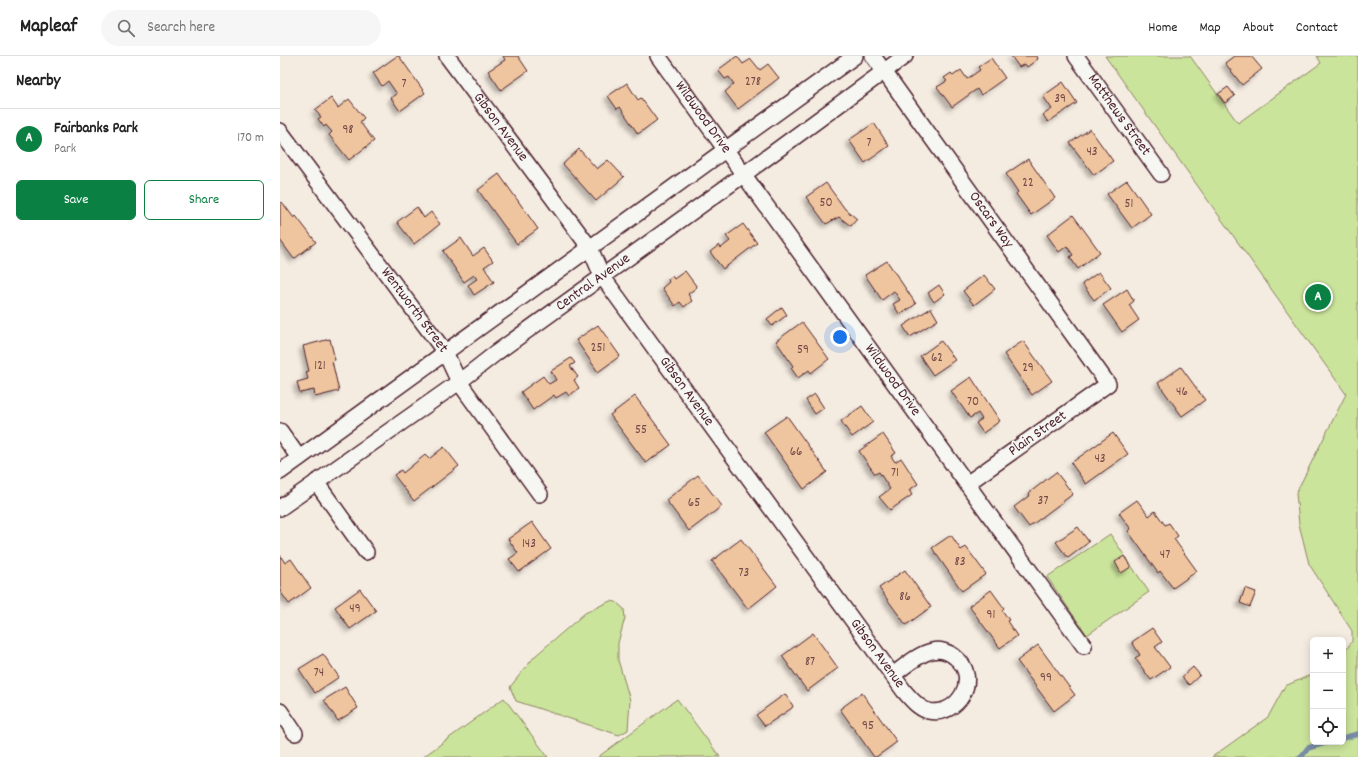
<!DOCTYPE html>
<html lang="en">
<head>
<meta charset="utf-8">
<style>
  body { margin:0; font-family:Dekko,sans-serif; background:#f6f6f6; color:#222 }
  .controls { position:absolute; right:12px; bottom:12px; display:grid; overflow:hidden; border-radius:6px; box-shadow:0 2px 10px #0003 }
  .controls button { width:36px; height:36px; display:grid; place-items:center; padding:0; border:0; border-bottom:1px solid #e0e0e0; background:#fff; color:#222; font:20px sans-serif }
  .you { position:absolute; left:560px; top:281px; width:14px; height:14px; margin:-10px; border:3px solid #fff; border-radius:50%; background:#1a73e8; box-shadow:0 0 0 6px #1a73e833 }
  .badge { display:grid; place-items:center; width:26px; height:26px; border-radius:50%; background:#0b8043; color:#fff; font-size:13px; font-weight:700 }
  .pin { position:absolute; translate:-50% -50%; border:2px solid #fff; box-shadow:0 1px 4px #0006 }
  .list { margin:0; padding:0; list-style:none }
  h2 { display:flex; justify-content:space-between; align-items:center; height:52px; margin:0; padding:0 16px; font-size:17px }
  h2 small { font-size:13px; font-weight:400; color:#767676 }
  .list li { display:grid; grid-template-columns:26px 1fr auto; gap:12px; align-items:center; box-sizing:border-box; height:60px; padding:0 16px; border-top:1px solid #e0e0e0 }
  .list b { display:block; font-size:15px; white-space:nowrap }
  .list p { margin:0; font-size:13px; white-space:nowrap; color:#767676 }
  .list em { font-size:13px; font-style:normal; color:#767676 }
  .actions { display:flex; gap:8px; padding:12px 16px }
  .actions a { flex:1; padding:9px 0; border:1px solid #0b8043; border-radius:6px; text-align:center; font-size:14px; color:#0b8043 }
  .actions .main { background:#0b8043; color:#fff }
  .icon { flex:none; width:22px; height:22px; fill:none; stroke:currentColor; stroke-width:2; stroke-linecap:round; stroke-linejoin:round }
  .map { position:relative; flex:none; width:1078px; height:701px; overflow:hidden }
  header { display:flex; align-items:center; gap:24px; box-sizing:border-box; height:56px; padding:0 20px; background:#fff; border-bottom:1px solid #e0e0e0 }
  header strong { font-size:19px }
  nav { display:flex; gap:22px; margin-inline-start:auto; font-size:14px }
  .search { width:280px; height:36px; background:#f6f6f6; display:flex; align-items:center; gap:10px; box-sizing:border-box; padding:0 14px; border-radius:22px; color:#767676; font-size:15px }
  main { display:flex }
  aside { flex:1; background:#fff }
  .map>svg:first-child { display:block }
  .green { fill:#cbe49b; stroke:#8a8263 }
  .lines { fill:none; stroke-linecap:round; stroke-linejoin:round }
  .stream { stroke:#798ca6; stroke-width:5.5 }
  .building { fill:#efc59f; stroke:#4a1f2b; filter:url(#shadow) }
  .street-casing { stroke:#4a1f2b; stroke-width:18 }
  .street { stroke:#f6f6f2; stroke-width:15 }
  .labels { text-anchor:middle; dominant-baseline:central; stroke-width:3.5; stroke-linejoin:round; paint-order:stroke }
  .number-label { font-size:13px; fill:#734848 }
  .street-label { font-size:15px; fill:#4a1f2b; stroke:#f6f6f2 }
</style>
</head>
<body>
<header>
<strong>Mapleaf</strong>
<div class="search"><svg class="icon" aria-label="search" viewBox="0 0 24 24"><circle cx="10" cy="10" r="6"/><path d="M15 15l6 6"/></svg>Search here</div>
<nav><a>Home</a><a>Map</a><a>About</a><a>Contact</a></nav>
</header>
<main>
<aside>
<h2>Nearby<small></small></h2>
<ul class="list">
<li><span class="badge">A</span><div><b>Fairbanks Park</b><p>Park</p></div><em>170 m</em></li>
</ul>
<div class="actions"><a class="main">Save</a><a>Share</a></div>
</aside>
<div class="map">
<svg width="1078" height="701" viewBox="0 0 1078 701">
  <defs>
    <filter id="shadow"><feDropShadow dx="-3.5" dy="3.5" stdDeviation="2" flood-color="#0004"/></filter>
  </defs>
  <rect width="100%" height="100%" fill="#f5ece1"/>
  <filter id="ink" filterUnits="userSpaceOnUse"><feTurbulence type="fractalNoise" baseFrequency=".025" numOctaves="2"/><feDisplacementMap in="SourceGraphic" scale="8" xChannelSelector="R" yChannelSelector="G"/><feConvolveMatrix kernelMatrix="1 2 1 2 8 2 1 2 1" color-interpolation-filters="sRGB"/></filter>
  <g filter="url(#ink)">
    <path class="green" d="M825,0H910L958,67L1041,7L1037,0H1078V701H932L988,661L1005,630L1033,618V686H1063V599L1072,585V575L1029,508L1019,468L1016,437L1066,338Z
      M830,478L869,536L807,579L767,521Z
      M330,545L336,546L344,553L345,562L338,587V604L350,644L348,674L339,679L236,645L230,631L255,600L305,557Z
      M224,642L268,701H143Z
      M397,643L440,701H318Z"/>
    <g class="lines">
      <path class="stream" d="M1063,682L1078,678
        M1021,701L1028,692L1049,686"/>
    </g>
    <path class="building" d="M117,0H119L145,37L120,55L111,42L117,38L108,25L102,30L93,17Z
      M223,0H238L248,15L221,34L208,15L225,4Z
      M457,0L463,8L471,3L480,14L488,8L499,22L458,53L445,36L454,28L449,21L445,23L438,14Z
      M731,0H757L758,3L747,11L745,8L739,11Z
      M954,0H971L982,13L962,29L945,7Z
      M711,2L725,22L701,39L697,33L672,51L657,31L667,25L664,22L671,17L673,20L681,14L687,23L700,14L698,11Z
      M783,26L797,47L768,66L763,59L772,53L763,40Z
      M347,27L358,44L361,42L377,64L358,78L340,51L337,53L328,40Z
      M948,31L955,40L945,47L938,38Z
      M51,42L58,52L69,43L84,62L80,66L94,85L69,104L49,79L52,76L46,69L44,71L38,63L41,61L35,54Z
      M594,67L609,90L585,107L569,84Z
      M810,73L833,105L814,119L790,87Z
      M299,93L317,113L328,104L344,121L316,145L283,108Z
      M748,103L775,142L751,159L736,138L738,136L726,118Z
      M219,118L258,173L237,188L198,134Z
      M847,124L871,158L852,172L827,138Z
      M546,127L565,153L577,163L571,170L559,161L546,168L526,141Z
      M2,146L14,162L16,160L36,186L14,203L0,184V147Z
      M137,151L144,162L151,156L160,168L134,188L117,166Z
      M793,159L820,196L798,213L790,201L793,199L787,190L779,196L767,179Z
      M463,168L477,187L443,213L430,196L439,189L441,192L450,185L446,180Z
      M181,182L193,200L204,192L213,205L204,211L214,226L194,239L188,229L197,223L194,219L184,226L163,195Z
      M607,205L636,248L620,259L613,248L620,244L614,235L602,244L585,219Z
      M405,215L417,231L408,238L412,245L404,251L400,246L395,250L382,232L389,226L388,223L392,220L394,223Z
      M819,216L831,232L814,244L802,228Z
      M704,219L715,233L694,249L683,235Z
      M659,229L665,238L654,246L648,237Z
      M847,233L854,245L849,249L859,264L842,276L823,249Z
      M502,251L507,259L492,270L487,263Z
      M651,252L658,264L630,281L623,270Z
      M522,266L549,303L531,317L529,314L518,322L511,312L513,310L496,285Z
      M318,269L340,300L318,316L296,284Z
      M50,283L55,304L52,305L59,335L35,341L34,334L20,337L17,326L28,323L26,316L29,315L23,290Z
      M661,285L675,304L653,319L640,300Z
      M743,285L772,325L752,339L724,298Z
      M291,302L295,307L290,310L298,321L294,324L299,332L289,340L286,336L276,342L274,339L253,354L241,336L263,320L269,328L276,324L271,315Z
      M901,311L925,344L902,360L878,327Z
      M691,321L720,365L703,377L696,367L702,363L698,357L690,362L671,335Z
      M535,338L544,352L535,358L526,344Z
      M355,340L391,389L366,407L330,359Z
      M582,350L593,366L572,381L561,365Z
      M507,360L547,416L524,433L484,376Z
      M833,377L848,398L806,428L791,407Z
      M603,378L616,397L611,400L615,406L621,402L638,428L629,434L632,439L610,454L599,441L610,433L599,416L595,418L579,395Z
      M164,391L179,410L134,445L114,419L121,414L123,417L145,399L149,403Z
      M776,416L793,438L749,471L734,451L750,439L749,437Z
      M418,419L442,450L409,475L386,444Z
      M857,444L869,460L875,455L885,469L889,467L898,480L894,483L917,515L893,532L880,515L878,517L848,475L851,473L839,457Z
      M252,466L271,493L239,516L229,503L238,497L228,483Z
      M798,471L809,486L788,502L776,486Z
      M671,479L681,494L686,491L706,518L682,535L652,492Z
      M461,483L497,530L468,553L432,505Z
      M0,499L5,507L11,503L31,532L9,548L0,535Z
      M844,500L851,511L841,517L835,506Z
      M625,514L651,551L626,569L599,532Z
      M965,532L976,536L970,551L960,547Z
      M80,533L96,555L70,573L55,551Z
      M711,534L724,552L722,554L729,564L727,565L737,580L720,592L689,550Z
      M872,572L882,586L875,591L890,611L871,624L855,602L860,599L852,586Z
      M533,577L558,612L527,635L502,600Z
      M758,589L795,639L774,655L737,605Z
      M43,598L59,621L35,637L19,613Z
      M913,611L920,619L909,629L902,621Z
      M65,631L78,652L58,665L44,644Z
      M582,637L617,686L596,701H594L560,653Z
      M505,638L513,650L512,652L485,670L476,659Z"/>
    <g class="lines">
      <g class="street-casing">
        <g id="street">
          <path id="s1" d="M167,0L310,192L322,220L624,635C631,643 638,652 648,655C677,662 702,622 675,601C669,596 660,593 652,595C638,598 624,611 613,619"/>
          <path id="s2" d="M378,0L804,590"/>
          <path id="s3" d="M593,0L828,328L688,427"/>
          <path id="s4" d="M796,0L881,118"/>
          <path id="s5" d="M0,75L165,296L179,326L260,438"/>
          <path d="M0,375L19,402"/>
          <path d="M0,416L575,0"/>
          <path d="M36,426L86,496"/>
          <path id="s6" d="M0,452L179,326L216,297L463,119L625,0"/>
          <path d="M0,655L15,677"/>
        </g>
      </g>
      <use href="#street" class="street"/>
    </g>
  </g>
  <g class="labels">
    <g class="number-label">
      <text x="473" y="26">278</text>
      <text x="124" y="28">7</text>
      <text x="780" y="43">39</text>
      <text x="68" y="74">98</text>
      <text x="589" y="87">7</text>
      <text x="812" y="96">43</text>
      <text x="748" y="127">22</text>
      <text x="546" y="147">50</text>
      <text x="849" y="148">51</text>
      <text x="318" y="292">251</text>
      <text x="523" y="294">59</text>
      <text x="657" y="302">62</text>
      <text x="40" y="310">121</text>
      <text x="748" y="312">29</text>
      <text x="902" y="336">46</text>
      <text x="693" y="346">70</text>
      <text x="361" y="374">55</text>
      <text x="516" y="396">66</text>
      <text x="820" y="403">43</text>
      <text x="615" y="417">71</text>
      <text x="763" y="445">37</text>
      <text x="414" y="447">65</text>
      <text x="249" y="488">143</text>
      <text x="885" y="499">47</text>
      <text x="680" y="506">83</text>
      <text x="464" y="517">73</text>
      <text x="625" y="541">86</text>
      <text x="75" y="553">49</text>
      <text x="711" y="559">91</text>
      <text x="530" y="606">87</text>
      <text x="39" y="617">74</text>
      <text x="766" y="622">99</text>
      <text x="588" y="670">95</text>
    </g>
    <g class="street-label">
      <text stroke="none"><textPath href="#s4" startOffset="73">Matthews Street</textPath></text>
      <text stroke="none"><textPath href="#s2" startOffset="76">Wildwood Drive</textPath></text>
      <text stroke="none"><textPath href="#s1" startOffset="89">Gibson Avenue</textPath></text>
      <text stroke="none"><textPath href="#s3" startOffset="202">Oscars Way</textPath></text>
      <text stroke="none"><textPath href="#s6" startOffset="386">Central Avenue</textPath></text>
      <text stroke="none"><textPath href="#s5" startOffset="224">Wentworth Street</textPath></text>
      <text stroke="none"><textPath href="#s2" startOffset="400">Wildwood Drive</textPath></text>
      <text stroke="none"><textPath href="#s1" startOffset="413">Gibson Avenue</textPath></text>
      <text transform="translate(758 378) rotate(-35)">Plain Street</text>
      <text stroke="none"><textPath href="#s1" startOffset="737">Gibson Avenue</textPath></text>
    </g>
  </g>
</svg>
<div class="controls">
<button>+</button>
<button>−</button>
<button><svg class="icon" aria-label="locate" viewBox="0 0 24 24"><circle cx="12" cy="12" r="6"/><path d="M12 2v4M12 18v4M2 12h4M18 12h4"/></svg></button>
</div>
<div class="you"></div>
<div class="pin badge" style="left:1038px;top:241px">A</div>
</div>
</main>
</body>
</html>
